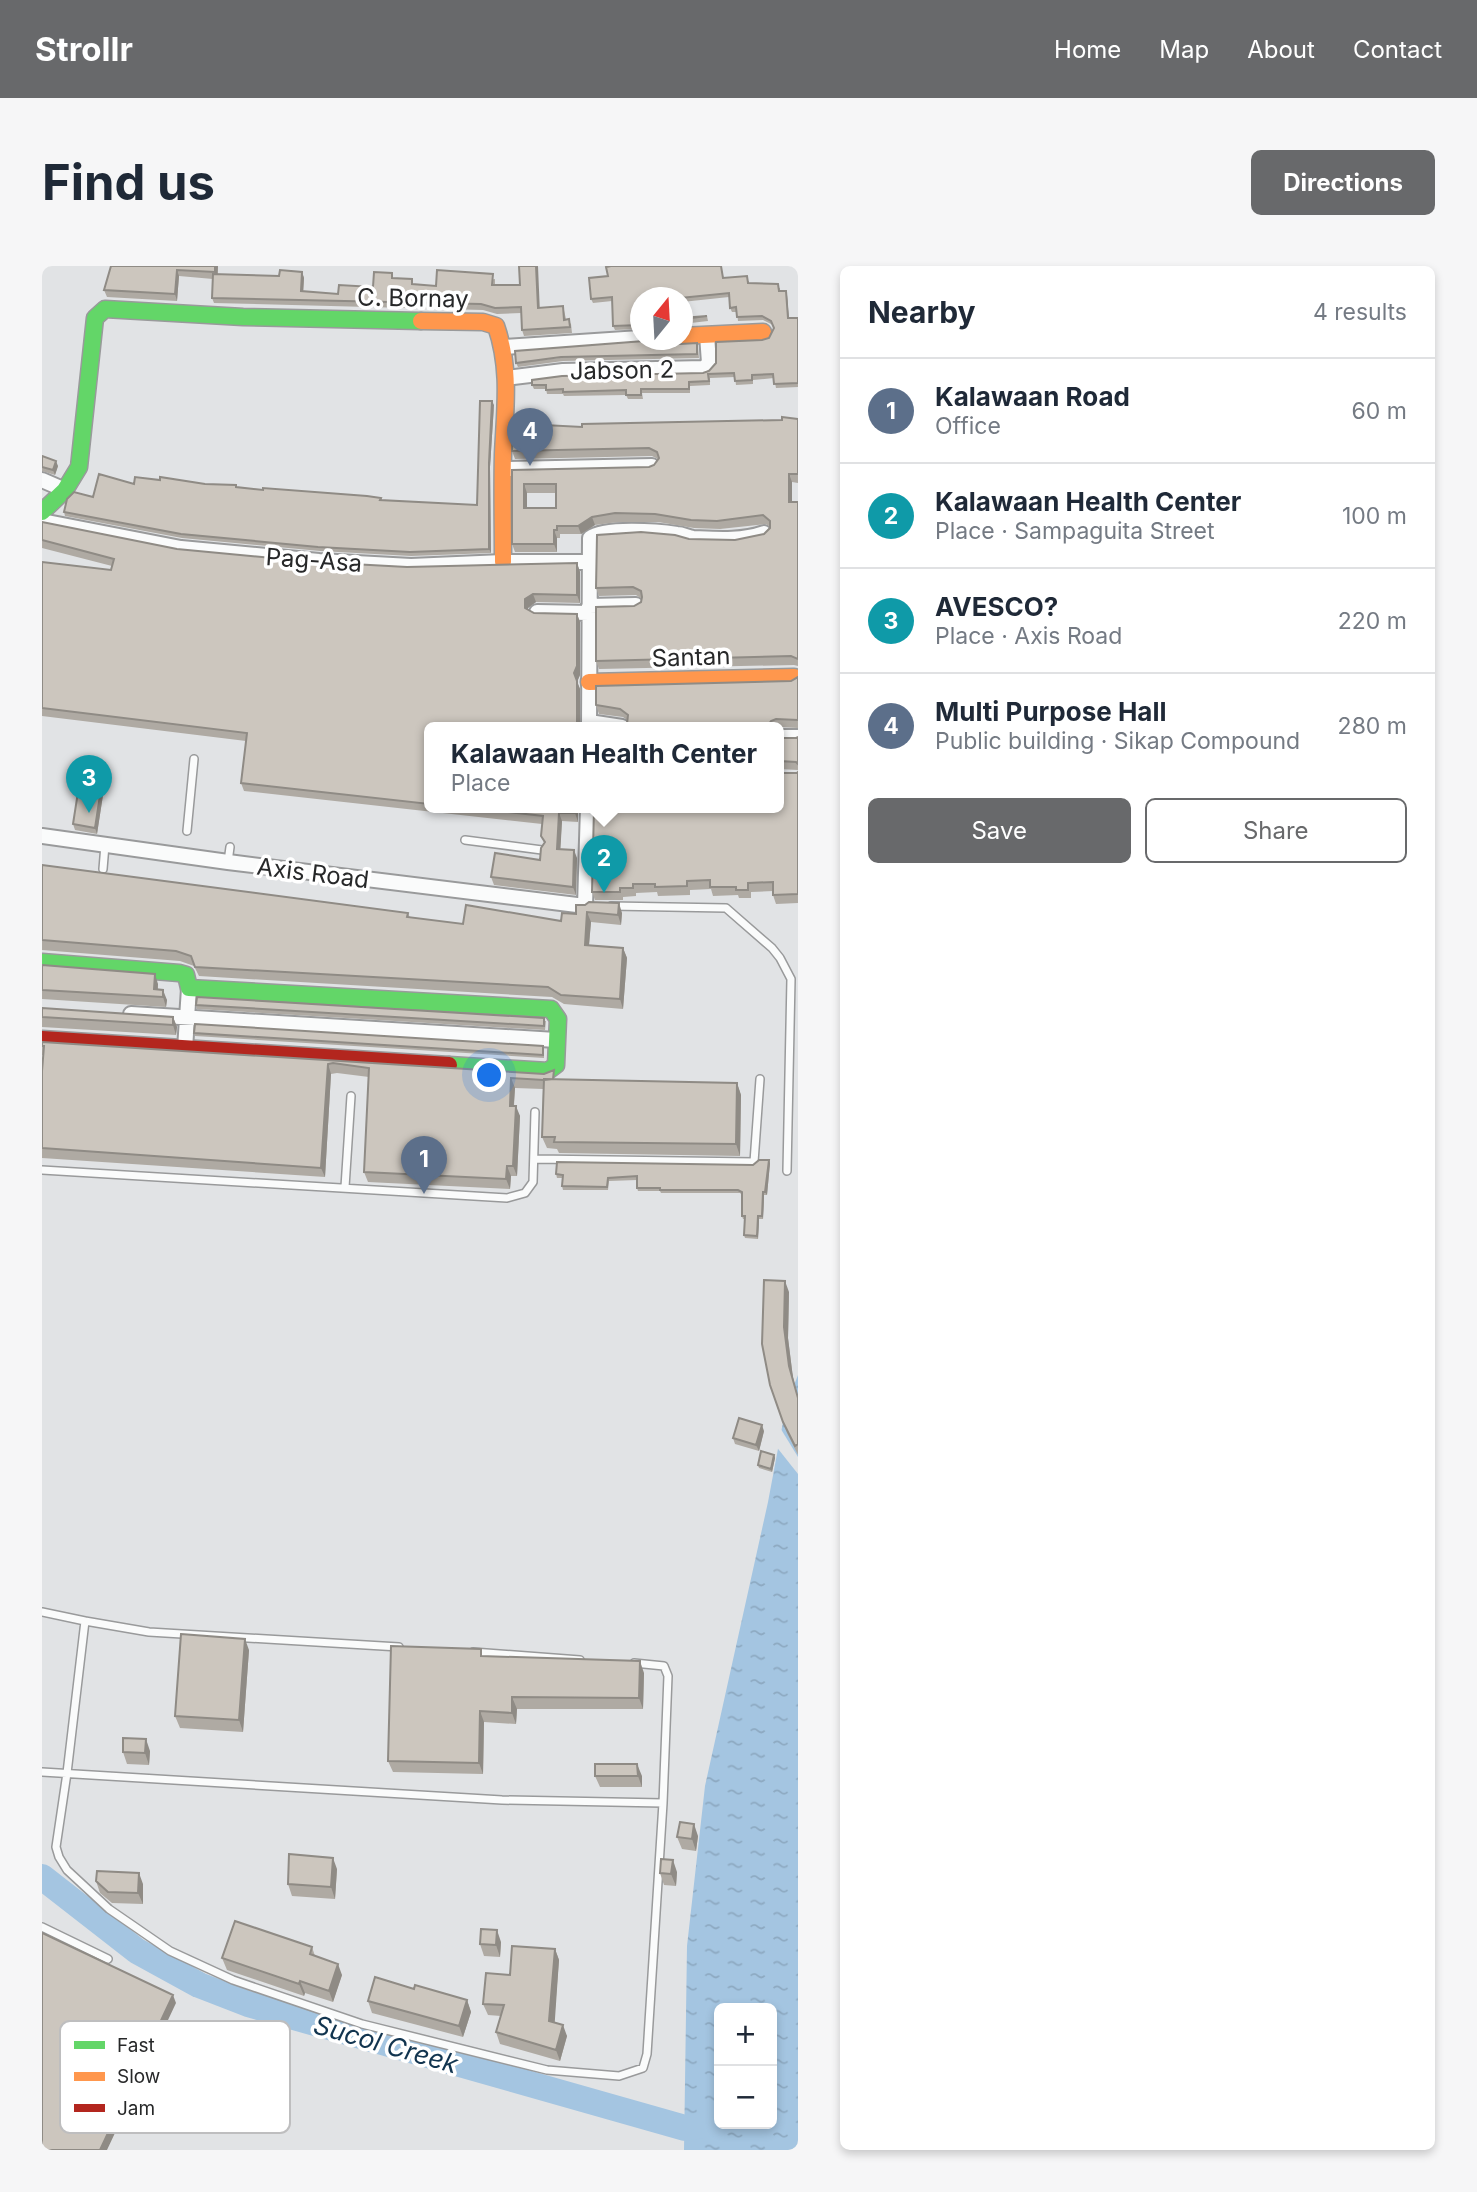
<!DOCTYPE html>
<html lang="en">
<head>
<meta charset="utf-8">
<style>
  body { margin:0; font-family:Inter,sans-serif; background:#f6f6f7; color:#1f2937 }
  .controls { position:absolute; right:21px; bottom:21px; display:grid; overflow:hidden; border-radius:10px; box-shadow:0 4px 10px #0003 }
  .controls button { width:63px; height:63px; display:grid; place-items:center; padding:0; border:0; border-bottom:2px solid #e0e1e3; background:#fff; color:#1f2937; font:35px sans-serif }
  .compass { position:absolute; left:588px; top:21px; width:63px; height:63px; border-radius:50%; background:#fff; box-shadow:0 4px 10px #0003; rotate:18deg }
  .you { position:absolute; left:448px; top:810px; width:24px; height:24px; margin:-18px; border:5px solid #fff; border-radius:50%; background:#1a73e8; box-shadow:0 0 0 10px #1a73e833 }
  .badge { display:grid; place-items:center; width:46px; height:46px; border-radius:50%; background:#68696b; color:#fff; font-size:23px; font-weight:700 }
  .pin { position:absolute; translate:-50% -58px; filter:drop-shadow(0 2px 4px #0008) }
  .pin::after { content:''; position:absolute; top:37px; width:24px; height:21px; background:inherit; clip-path:polygon(0 0,100% 0,50% 100%) }
  .popup { position:absolute; left:382px; top:456px; width:360px; height:91px; box-sizing:border-box; display:grid; place-content:center; border-radius:10px; background:#fff; filter:drop-shadow(0 2px 5px #0005); font-size:23px; white-space:nowrap; color:#747a83 }
  .popup b { font-size:26px; color:#1f2937 }
  .popup::after { content:''; position:absolute; left:50%; top:100%; margin-left:-14px; border:14px solid transparent; border-top-color:#fff }
  .list { margin:0; padding:0; list-style:none }
  h2 { display:flex; justify-content:space-between; align-items:center; height:91px; margin:0; padding:0 28px; font-size:30px }
  h2 small { font-size:23px; font-weight:400; color:#747a83 }
  .list li { display:grid; grid-template-columns:46px 1fr auto; gap:21px; align-items:center; box-sizing:border-box; height:105px; padding:0 28px; border-top:2px solid #e0e1e3 }
  .list b { display:block; font-size:26px; white-space:nowrap }
  .list p { margin:0; font-size:23px; white-space:nowrap; color:#747a83 }
  .list em { font-size:23px; font-style:normal; color:#747a83 }
  .actions { display:flex; gap:14px; padding:21px 28px }
  .actions a { flex:1; padding:16px 0; border:2px solid #68696b; border-radius:10px; text-align:center; font-size:24px; color:#68696b }
  .actions .main { background:#68696b; color:#fff }
  .map { position:relative; flex:none; width:756px; height:1884px; overflow:hidden; border-radius:10px }
  header { display:flex; align-items:center; gap:42px; box-sizing:border-box; height:98px; padding:0 35px; background:#68696b; color:#fff }
  header strong { font-size:33px }
  nav { display:flex; gap:38px; margin-inline-start:auto; font-size:24px }
  .intro { display:flex; align-items:center; justify-content:space-between; box-sizing:border-box; height:168px; padding:0 42px }
  h1 { margin:0; font-size:49px }
  .button { padding:18px 32px; border-radius:10px; background:#68696b; color:#fff; font-size:24px; font-weight:700 }
  main { display:flex; gap:42px; padding:0 42px }
  aside { flex:1; background:#fff; border-radius:10px; box-shadow:0 4px 10px #0003 }
  .map>svg:first-child { display:block }
  .water { fill:url(#water-ripples); fill-rule:evenodd }
  .pier { fill:#e1e3e5 }
  .lines { fill:none; stroke-linecap:round; stroke-linejoin:round }
  .river { stroke:#a4c5e1; stroke-width:26 }
  .lane-casing { stroke:#999a9b; stroke-width:10 }
  .street-casing { stroke:#999a9b; stroke-width:18 }
  .fast-casing { stroke:#999a9b; stroke-width:19 }
  .slow-casing { stroke:#999a9b; stroke-width:19 }
  .jam-casing { stroke:#999a9b; stroke-width:19 }
  .lane { stroke:#fafbfb; stroke-width:7 }
  .street { stroke:#fafbfb; stroke-width:14 }
  .fast { stroke:#63d668; stroke-width:16 }
  .slow { stroke:#ff974d; stroke-width:16 }
  .jam { stroke:#b3261e; stroke-width:16 }
  .wall { fill:#afaaa3; fill-rule:evenodd }
  .shaded-wall { fill:#8f8b85 }
  .building { fill:#ccc6be; stroke:#8f8b85; stroke-width:2; fill-rule:evenodd }
  .labels { text-anchor:middle; dominant-baseline:central; stroke-width:7; stroke-linejoin:round; paint-order:stroke }
  .street-label { font-size:24px; fill:#272829; stroke:#fff }
  .water-label { font-size:26px; font-style:italic; fill:#11344f; stroke:#fff }
  .key { fill:#fff; stroke:#bebebf; stroke-width:2 }
  .key-label { font-size:19px; fill:#272829 }
</style>
</head>
<body>
<header>
<strong>Strollr</strong>
<nav><a>Home</a><a>Map</a><a>About</a><a>Contact</a></nav>
</header>
<div class="intro"><h1>Find us</h1><a class="button">Directions</a></div>
<main>
<div class="map">
<svg width="756" height="1884" viewBox="0 0 756 1884">
  <defs>
    <pattern id="water-ripples" width="26" height="14" patternUnits="userSpaceOnUse" patternTransform="scale(1.75)"><rect width="26" height="14" fill="#a4c5e1"/><path d="M2 4q2-2 4 0t4 0M15 11q2-2 4 0t4 0" fill="none" stroke="#8da9c1"/></pattern>
  </defs>
  <rect width="100%" height="100%" fill="#e1e3e5"/>
  <path class="water" d="M756,1109V1884H642L645,1680L663,1520L726,1236L744,1140ZM677,1742H730V1858H677Z"/>
  <path class="pier" d="M737,1160L756,1191V1208L733,1179Z"/>
  <g class="lines">
    <path class="river" d="M0,1611L95,1685L157,1719L206,1738L643,1862L677,1856"/>
    <g class="lane-casing">
      <path id="lane" d="M145,565L152,493
        M423,574L500,584
        M186,596L188,581
        M61,603L63,579
        M569,640L684,642L730,682L738,692L749,713L745,905
        M493,893L712,896L718,813
        M0,904L465,932L483,927L491,916L493,846
        M303,921L309,830
        M0,1346L43,1355L25,1507L14,1581L17,1591L25,1604L67,1643L128,1685L191,1714L320,1758L505,1804L577,1810L601,1802L605,1788L621,1537L626,1410L622,1400L592,1397
        M43,1355L107,1366L357,1381
        M431,1386L538,1394
        M0,1506L460,1534L621,1537
        M0,1661L66,1693"/>
    </g>
    <g class="street-casing">
      <path id="street" d="M461,81L598,72
        M464,112L521,105L662,102L667,97L665,69
        M466,203L610,200
        M0,214L23,224
        M0,255L139,282L277,295L369,300L461,296H547
        M547,340L594,339
        M495,346L547,347
        M547,456L580,461
        M547,461L548,272C562,261 616,265 635,268C641,268 645,271 651,272C675,273 699,275 722,267
        M737,471H756
        M546,541L595,542
        M0,570L186,596L543,640L546,541
        M89,748L514,774
        M143,783L147,722"/>
    </g>
    <g class="fast-casing">
      <path id="fast" d="M0,246L23,224L37,201L53,52L63,43L201,51L379,55
        M0,696L137,707L144,709L147,722L509,743L516,753L514,799L506,805L407,799"/>
    </g>
    <g class="slow-casing">
      <path id="slow" d="M379,55L441,56L454,60C469,103 463,144 461,188C460,224 461,260 461,296
        M640,70L721,66
        M547,416L752,411"/>
    </g>
    <g class="jam-casing">
      <path id="jam" d="M0,773L407,799"/>
    </g>
    <use href="#lane" class="lane"/>
    <use href="#street" class="street"/>
    <use href="#fast" class="fast"/>
    <use href="#slow" class="slow"/>
    <use href="#jam" class="jam"/>
  </g>
  <path class="wall" d="M69,0H176V8L237,10L260,6L262,12L261,25L296,28L331,21L350,7L351,12L372,19L394,20L453,13V19L498,42L521,40L524,53L529,58L530,67L482,70L480,64L479,47L455,48L441,44L172,37L170,32L171,13L137,10L135,35L65,31L62,24Z
    M682,12L707,15V17L738,22V25H744L745,29L747,52H756V121L734,122L732,112L711,114V118L694,119L693,111L668,112V119L648,120V127H600L601,133H586L584,129L522,130L521,128H505L504,123H492L490,119L661,107L720,74L727,72L732,62L731,59L721,54L696,55L695,46H690L688,42L687,31L640,36V32H598V40H596L597,55H598V63L573,64L571,60L570,35L551,37L549,33Z
    M665,50L666,55L640,58V52Z
    M655,77L656,81L657,92L521,95L476,101L474,97L638,78Z
    M452,139L448,201L449,287L369,290L278,285L140,272L23,250L22,246L51,231L92,218L118,214L163,218L194,219L195,222L221,224L339,232L340,234L435,239Z
    M756,153V217L750,216V236H756V400L752,399L557,403L554,395L592,340L599,336L600,333L594,329L557,330L554,322L647,273L693,274L722,268L728,261L724,258L678,263L652,262L616,256H576L553,259L539,268H518V272H515V286H473L470,278V204L607,201L612,199L616,193L610,190L473,193L470,185L483,163L740,154ZM485,227H514V242H485Z
    M0,190L16,200L13,209L0,205Z
    M0,256L135,283L273,296L365,301L535,297L538,306V337L494,336L486,342V344L492,347L535,348L538,356V409L535,416L538,423V459L387,461V541H536V556L520,555L518,583L535,592L534,629L452,619L449,611L498,594L502,577L499,570L500,558L202,525L199,517L204,475L0,450V296L69,304L70,300L0,282Z
    M756,411V462L737,461H581L585,458V454L581,451L557,448L554,439L749,415Z
    M756,471V504L737,503V472H754Z
    M63,497L65,503L55,568L33,564L31,558Z
    M756,506V637L734,638L731,629V625L709,626V632H697L696,629L671,630L669,623L648,624V629L616,630L615,626L594,627V630L581,631V634H553L550,626L596,542L755,507Z
    M0,599L366,647L368,652L421,658L519,655L534,648V639L580,647L579,659L549,656L547,680L581,682L585,692L581,743L522,738L510,731L157,710L152,700L138,695L0,684Z
    M0,699L116,718V724L125,734L124,741L0,733Z
    M154,739L504,755L503,764L155,743Z
    M0,742L131,751L135,761L134,769L0,761Z
    M152,767L502,783V792L153,770Z
    M0,776L515,814L695,817L699,829L698,890L517,887L515,883L505,882L500,871L501,823L473,822L472,840L478,850L475,910H469L468,923L326,916L322,906L327,811L295,807L289,808L283,911L0,892V805L1,789H0Z
    M728,897L725,929H722L721,953H717L716,973L703,972L702,969L703,953H701L700,950V929L698,927H619L618,925H596L595,922V914L567,915L566,924H521L520,920L521,912H515L514,908L711,899Z
    M747,1026L746,1072L751,1112L756,1132V1189L745,1167L728,1119Z
    M722,1165L717,1185L693,1178L691,1172Z
    M732,1189L733,1192L730,1206L717,1202L716,1199Z
    M207,1384L201,1466L138,1462L133,1450Z
    M442,1390L602,1407L601,1443H475L474,1458L442,1456L441,1508L351,1506L346,1495Z
    M108,1485L107,1499L85,1498L81,1486Z
    M553,1510H600V1521H558Z
    M656,1570L654,1585L640,1583L635,1571Z
    M295,1603L293,1633L250,1630L246,1618Z
    M635,1606L634,1620L622,1619L618,1607Z
    M54,1615L101,1618V1638L70,1637L58,1627Z
    M459,1676L458,1691L442,1690L438,1678Z
    M270,1681L273,1690L300,1709L291,1736L263,1727L262,1730L185,1704L180,1692Z
    M513,1683L517,1694L512,1756L525,1770L518,1795L458,1778L454,1766L459,1750L446,1749L441,1738L468,1709Z
    M372,1723L425,1734L429,1746L421,1771L330,1747L326,1735Z"/>
  <path class="shaded-wall" d="M173,0H176L175,13L173,6Z
    M494,0H496L498,48L496,42Z
    M135,4L137,10L135,35L133,28Z
    M260,6L262,12L261,30L259,25Z
    M744,25L745,29L747,57L746,52Z
    M450,135L452,139L448,201L449,287L447,283V197Z
    M14,195L16,200L13,209L11,204Z
    M747,208L750,216V245L747,236Z
    M482,218L485,227V251L482,242Z
    M550,251L553,259L539,268L536,260Z
    M512,264L515,272V286L512,278Z
    M535,297L538,306V337L535,329Z
    M491,328L494,336L486,342V350L483,342V333Z
    M535,348L538,356V409L535,416L532,407Z
    M535,415L538,423V461L535,457Z
    M63,497L65,503L55,568L53,562Z
    M533,541H536V556L533,547Z
    M517,547L520,555L518,591L515,583Z
    M532,584L535,592L534,629L531,621Z
    M577,637L580,647L579,659L576,649Z
    M545,646L549,656L546,689L543,679Z
    M581,682L585,692L581,743L578,733Z
    M113,708L116,718L115,731L112,723Z
    M121,724L125,734L124,741L121,731Z
    M131,751L135,761L134,769L131,759Z
    M286,798L289,808L283,911L279,902Z
    M469,812L473,822L471,849L468,840Z
    M695,817L699,829L698,890L694,878Z
    M474,840L478,850L475,910L471,900Z
    M727,894L728,897L725,929L723,926Z
    M465,900L469,910L468,923L464,913Z
    M721,926L722,929L721,953L720,950Z
    M716,950L717,953L716,973L715,970Z
    M743,1015L747,1026L746,1072L751,1112L756,1132L753,1126L747,1100L742,1061Z
    M720,1159L722,1165L717,1185L714,1179Z
    M732,1189L733,1192L730,1206L729,1203Z
    M203,1373L207,1384L201,1466L197,1454Z
    M598,1395L602,1407L601,1443L597,1432Z
    M470,1431L475,1443L474,1458L470,1447Z
    M438,1445L442,1456L441,1508L437,1497Z
    M104,1473L108,1485L107,1499L103,1487Z
    M595,1498L600,1510V1521L596,1510Z
    M652,1558L656,1570L654,1585L650,1573Z
    M291,1592L295,1603L293,1633L289,1621Z
    M631,1594L635,1606L634,1620L629,1608Z
    M97,1607L101,1618V1638L96,1627Z
    M455,1664L459,1676L458,1691L454,1679Z
    M513,1683L517,1694L512,1767L507,1755Z
    M296,1698L300,1709L291,1736L287,1725Z
    M258,1715L263,1727L262,1730L257,1718Z
    M131,1729L134,1737L65,1884H58Z
    M425,1734L429,1746L421,1771L417,1760Z
    M521,1759L525,1770L518,1795L514,1784Z"/>
  <path class="building" d="M69,0H173V6L135,4L133,28L62,24Z
    M477,0H494L496,42L521,40L522,54L527,53L528,61L480,64L479,41L453,42L439,38L170,32L171,8L237,10L238,4L260,6L259,25L296,28L297,19L331,21L332,6L350,7V12L370,13V18L394,20L395,4L451,8L450,19H478Z
    M569,0H679L681,12L705,10L706,17L736,18L737,25H744L746,52H756V117L732,118L731,108L710,109V114L693,115L692,107L666,108L667,115L647,116V123H599V129H584V124L521,126V123L504,124V119H490V114L520,110L661,107L667,105L674,97V76L720,74L727,72L732,62L729,55L720,50L695,51L694,41L688,42L687,27L638,32H598V35L594,36L596,55H598V59L571,60L570,31L549,33L547,12L566,10L564,1Z
    M665,50L640,53V52Z
    M603,74H630L638,78L655,77V88L519,91L474,97L473,85L602,75Z
    M438,135H450L447,197V283L368,286L276,281L139,268L22,246L25,233L32,226L51,231L57,208L92,218L93,211L118,214V211L163,218L194,219V221L221,224V222L325,230L339,232L338,234L435,239Z
    M740,151L756,153V208H747V236H756V393L749,390L554,395V341L592,340L599,336L600,331L599,325L591,321L554,322L555,269L599,266L633,269L647,273L693,274L722,268L728,262V255L721,249L675,255L649,254L613,248L573,247L550,251L536,260H515V264H512V278H470V204L607,201L612,199L617,192L615,186L607,182L470,185L471,162L483,163V158L540,161V158L740,154ZM482,218H514V242H482Z
    M0,190L14,195L11,204L0,201Z
    M0,256L135,283L273,296L365,301L535,297V329L491,328L483,333V342L492,347L535,348V400L532,407L535,415V457L541,461H387V538L199,517L205,467L0,442V296L69,304L72,293L0,274Z
    M756,411V454L734,453L729,455L725,461H581L585,458L586,449L578,443L554,439V420L749,415Z
    M551,459L571,461H546Z
    M756,471V498L754,496L737,495V472H754Z
    M41,494L63,497L53,562L31,558Z
    M756,506V628L731,629V616L706,617V624H694V621H668V614L645,615V620L613,621V618H591V622H578V626H550L552,542H596L597,541H737V507H755Z
    M420,541H533V547H517L515,583L532,584L531,621L449,611L453,587L498,594L499,582L503,576L499,570L501,550Z
    M0,599L366,647L365,651L421,658L424,639L519,655L520,647L534,648V639H543L547,636L577,637L576,649L545,646L543,679L581,682L578,733L519,729L506,721L153,701L149,690L134,685L0,674Z
    M0,699L113,708L112,723L121,724V731L0,724Z
    M155,731L502,752V760L154,739Z
    M0,742L131,751V759L0,751Z
    M153,758L501,780V789L152,767Z
    M0,776L502,808L512,804L511,813L502,814L469,812L468,840H474L471,900H465L464,913L322,906L327,802L291,797L286,798L279,902L0,882V805L2,780H0Z
    M502,813L695,817L694,878L512,876L513,871H500Z
    M717,894H727L723,926H721L720,950H716L715,970L702,969L703,950H700V926L696,924H618V922H595V910L566,912L565,921L520,920L521,909L514,908L515,896L711,899Z
    M722,1014L743,1015L742,1061L747,1100L756,1132V1178L753,1180L741,1156L728,1119L720,1078Z
    M697,1152L720,1159L714,1179L691,1172Z
    M719,1185L732,1189L729,1203L716,1199Z
    M139,1368L203,1373L197,1454L133,1450Z
    M349,1380L439,1383V1390L598,1395L597,1432L470,1431V1447L438,1445L437,1497L346,1495Z
    M81,1472L104,1473L103,1487L81,1486Z
    M553,1498H595L596,1510H553Z
    M638,1556L652,1558L650,1573L635,1571Z
    M247,1588L291,1592L289,1621L246,1618Z
    M619,1593L631,1594L629,1608L618,1607Z
    M55,1605L97,1607L96,1627L66,1626L54,1615Z
    M193,1655L270,1681L268,1688L296,1698L287,1725L258,1715L257,1718L180,1692Z
    M439,1663L455,1664L454,1679L438,1678Z
    M0,1667L131,1729L58,1884H0Z
    M470,1680L513,1683L507,1755L521,1759L514,1784L454,1766L462,1739L441,1738L444,1707L468,1709Z
    M333,1711L372,1723L373,1719L425,1734L417,1760L326,1735Z"/>
  <g class="labels">
    <g class="street-label">
      <text transform="translate(371 32) rotate(1)">C. Bornay</text>
      <text transform="translate(580 104) rotate(-1)">Jabson 2</text>
      <text transform="translate(272 294) rotate(4)">Pag-Asa</text>
      <text transform="translate(649 391) rotate(-2)">Santan</text>
      <text transform="translate(271 607) rotate(7)">Axis Road</text>
    </g>
    <g class="water-label">
      <text transform="translate(344 1778) rotate(16)">Sucol Creek</text>
    </g>
  </g>
  <rect x="18" y="1755" width="230" height="112" rx="10" class="key"/>
  <rect x="32" y="1775" width="31" height="8" fill="#63d668"/>
  <rect x="32" y="1806" width="31" height="9" fill="#ff974d"/>
  <rect x="32" y="1838" width="31" height="8" fill="#b3261e"/>
  <g class="key-label">
    <text x="75" y="1786">Fast</text>
    <text x="75" y="1817">Slow</text>
    <text x="75" y="1849">Jam</text>
  </g>
</svg>
<div class="controls">
<button>+</button>
<button>−</button>
</div>
<svg class="compass" viewBox="-18 -18 36 36"><path d="M0-13l5 13h-10z" fill="#e53935"/><path d="M0 13l5-13h-10z" fill="#747a83"/></svg>
<div class="you"></div>
<div class="pin badge" style="left:382px;top:928px;background:#5c6f8a">1</div>
<div class="pin badge" style="left:562px;top:627px;background:#0f9aa8">2</div>
<div class="popup"><b>Kalawaan Health Center</b>Place</div>
<div class="pin badge" style="left:47px;top:547px;background:#0f9aa8">3</div>
<div class="pin badge" style="left:488px;top:200px;background:#5c6f8a">4</div>
</div>
<aside>
<h2>Nearby<small>4 results</small></h2>
<ul class="list">
<li><span class="badge" style="background:#5c6f8a">1</span><div><b>Kalawaan Road</b><p>Office</p></div><em>60 m</em></li>
<li><span class="badge" style="background:#0f9aa8">2</span><div><b>Kalawaan Health Center</b><p>Place · Sampaguita Street</p></div><em>100 m</em></li>
<li><span class="badge" style="background:#0f9aa8">3</span><div><b>AVESCO?</b><p>Place · Axis Road</p></div><em>220 m</em></li>
<li><span class="badge" style="background:#5c6f8a">4</span><div><b>Multi Purpose Hall</b><p>Public building · Sikap Compound</p></div><em>280 m</em></li>
</ul>
<div class="actions"><a class="main">Save</a><a>Share</a></div>
</aside>
</main>
</body>
</html>
